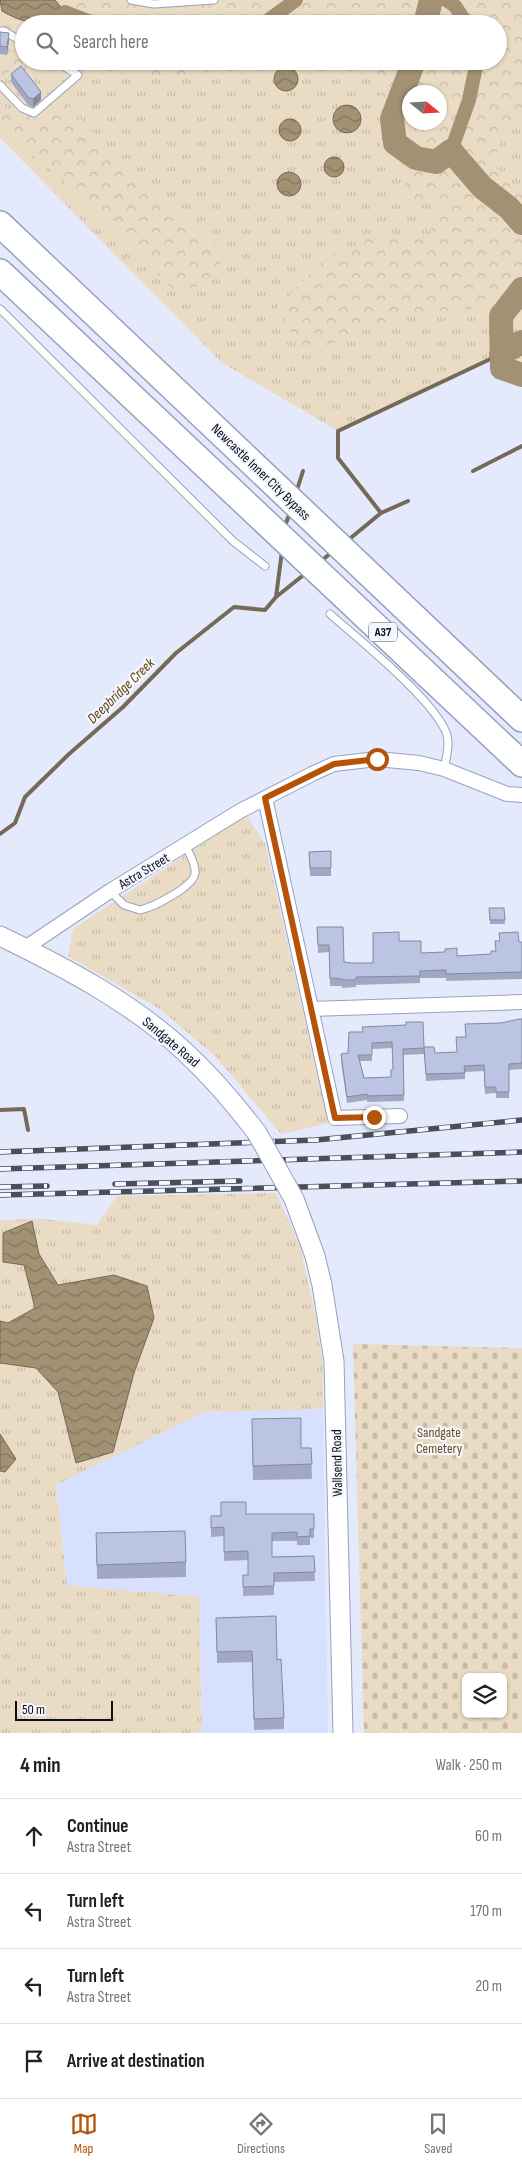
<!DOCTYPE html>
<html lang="en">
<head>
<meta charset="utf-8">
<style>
  body { margin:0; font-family:"Sofia Sans Condensed",sans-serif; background:#f6f6f6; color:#222 }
  .controls { position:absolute; right:15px; bottom:15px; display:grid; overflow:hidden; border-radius:8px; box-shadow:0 1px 4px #0004 }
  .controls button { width:45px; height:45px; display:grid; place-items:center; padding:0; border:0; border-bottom:1px solid #e0e0e0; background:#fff; color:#222; font:25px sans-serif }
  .compass { position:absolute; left:402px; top:85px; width:45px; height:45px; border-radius:50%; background:#fff; box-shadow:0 1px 4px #0004; rotate:108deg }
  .scale { position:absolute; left:15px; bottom:12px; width:98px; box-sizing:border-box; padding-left:5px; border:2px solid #0d0f1a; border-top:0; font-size:14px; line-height:18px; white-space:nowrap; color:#0d0f1a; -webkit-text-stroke:4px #f5f7fe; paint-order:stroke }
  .stop { position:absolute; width:15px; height:15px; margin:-11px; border:4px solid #b45309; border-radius:50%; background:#fff }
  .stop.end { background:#b45309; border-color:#fff; box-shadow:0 1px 5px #0008 }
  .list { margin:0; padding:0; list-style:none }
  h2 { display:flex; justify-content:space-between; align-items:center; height:65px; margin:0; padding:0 20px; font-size:21px }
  h2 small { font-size:16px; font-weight:400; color:#767676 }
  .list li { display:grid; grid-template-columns:32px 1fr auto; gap:15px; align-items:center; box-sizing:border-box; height:75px; padding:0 20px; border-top:1px solid #e0e0e0 }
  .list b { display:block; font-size:19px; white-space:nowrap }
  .list p { margin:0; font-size:16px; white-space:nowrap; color:#767676 }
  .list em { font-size:16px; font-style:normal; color:#767676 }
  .icon { flex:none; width:28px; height:28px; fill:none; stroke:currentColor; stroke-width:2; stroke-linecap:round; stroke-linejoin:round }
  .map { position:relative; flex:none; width:522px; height:1733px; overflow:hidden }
  .search { position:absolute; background:#fff; box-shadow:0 1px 4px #0004; left:15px; right:15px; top:15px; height:55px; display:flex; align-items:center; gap:12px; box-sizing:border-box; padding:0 18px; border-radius:28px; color:#767676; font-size:19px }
  .sheet { height:365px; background:#fff }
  nav { display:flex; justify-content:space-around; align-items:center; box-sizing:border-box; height:70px; border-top:1px solid #e0e0e0; background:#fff; font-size:14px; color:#767676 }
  nav a { display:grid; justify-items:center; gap:2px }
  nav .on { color:#b45309 }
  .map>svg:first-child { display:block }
  .built { fill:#d8e0ff }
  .grass { fill:url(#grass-tufts); fill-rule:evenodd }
  .forest { fill:url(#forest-crowns); fill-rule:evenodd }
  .cemetery { fill:url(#cemetery-stones); fill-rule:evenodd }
  .water { fill:url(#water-waves); stroke:#756a58 }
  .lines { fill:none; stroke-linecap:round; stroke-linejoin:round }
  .stream { stroke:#756a58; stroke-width:4 }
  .canal { stroke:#a29173; stroke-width:14 }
  .river { stroke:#a29173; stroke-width:24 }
  .lane-casing { stroke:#98a1be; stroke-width:9 }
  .street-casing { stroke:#98a1be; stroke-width:16 }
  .secondary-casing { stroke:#98a1be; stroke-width:21 }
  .highway-casing { stroke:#98a1be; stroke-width:28 }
  .lane { stroke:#fff; stroke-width:7 }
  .street { stroke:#fff; stroke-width:14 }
  .secondary { stroke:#fff; stroke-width:19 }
  .highway { stroke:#fff; stroke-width:25 }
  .rail-casing { stroke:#4a4e5b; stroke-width:5.5 }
  .rail { stroke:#f5f7fe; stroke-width:4; stroke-dasharray:11; stroke-linecap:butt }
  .secondary-bridge-casing { stroke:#98a1be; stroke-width:21; stroke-linecap:butt }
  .secondary-bridge { stroke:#fff; stroke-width:19 }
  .wall { fill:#a1a9c2; fill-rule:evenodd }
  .shaded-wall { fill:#83899e }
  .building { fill:#bbc4e2; stroke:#83899e; fill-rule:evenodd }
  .route { stroke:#b45309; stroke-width:6 }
  .labels { text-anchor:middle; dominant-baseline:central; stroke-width:4.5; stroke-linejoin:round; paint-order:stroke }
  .shield { fill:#f5f7fe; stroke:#53555e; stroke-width:1 }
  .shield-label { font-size:12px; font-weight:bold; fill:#0d0f1a }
  .street-label { font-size:14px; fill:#0d0f1a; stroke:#f5f7fe }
  .park-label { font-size:14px; fill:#694e1a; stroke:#f5f7fe }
  .water-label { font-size:15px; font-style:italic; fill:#5f450f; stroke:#f5f7fe }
</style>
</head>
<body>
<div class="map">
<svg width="522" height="1733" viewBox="0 0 522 1733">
  <defs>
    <pattern id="grass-tufts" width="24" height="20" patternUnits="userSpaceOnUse" patternTransform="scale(1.25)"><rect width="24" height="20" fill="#e9dbc4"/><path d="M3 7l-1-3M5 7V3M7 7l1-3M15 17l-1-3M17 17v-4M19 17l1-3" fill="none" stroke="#c7bba8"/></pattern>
    <pattern id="forest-crowns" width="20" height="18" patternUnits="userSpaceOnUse" patternTransform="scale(1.25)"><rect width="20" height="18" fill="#e9dbc4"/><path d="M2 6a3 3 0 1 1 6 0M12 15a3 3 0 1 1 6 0" fill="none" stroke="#c7bba8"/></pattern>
    <pattern id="cemetery-stones" width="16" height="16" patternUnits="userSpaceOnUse" patternTransform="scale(1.25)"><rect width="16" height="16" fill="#e9dbc4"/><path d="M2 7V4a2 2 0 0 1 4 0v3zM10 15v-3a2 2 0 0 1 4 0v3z" fill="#c7bba8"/></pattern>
    <pattern id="water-waves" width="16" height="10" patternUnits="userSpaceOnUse" patternTransform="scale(1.25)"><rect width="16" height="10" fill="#a29173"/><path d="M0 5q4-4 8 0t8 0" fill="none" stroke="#82755e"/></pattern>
  </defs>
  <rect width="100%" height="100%" fill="#e4eafc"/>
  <path class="built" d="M323,1409L328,1733H202L199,1598L67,1585L56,1484L204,1412Z"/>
  <path class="grass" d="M0,0H522V375L502,368L501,355L338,431L222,363L0,138ZM24,24H498V61H24ZM410,92H440V122H410Z
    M246,815L265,844L328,1123L281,1134L216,1057L161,1010L68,956L73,929Z
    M276,1193L300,1246L316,1318L323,1367V1409L204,1412L56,1485L67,1585L199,1597L202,1733H0V1220L43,1219L97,1225L117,1196Z"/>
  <path class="forest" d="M0,0H520L522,3V120L508,125L492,163L514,186L522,188V310L470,309L397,316L305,356L276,308L325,259L367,239L428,238L439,203L406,202L405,169L380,152C383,122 382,91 375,61H498V24H367L365,18L343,17L329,24H24V61H57L33,64L0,75ZM410,92H440V122H410Z
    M117,61H251L235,69L153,78Z
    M0,94L5,107L36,119L54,107L68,105L142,186L227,252L205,285L175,291L57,175L0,131Z"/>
  <path class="cemetery" d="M353,1344L522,1348V1733H364ZM466,1677H503V1714H466Z"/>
  <path class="water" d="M0,0H55L65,12L51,24C32,24 19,21 2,11Z
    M274 79a12 12 0 1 1 24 0a12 12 0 1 1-24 0Z
    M333 119a14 14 0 1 1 28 0a14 14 0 1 1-28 0Z
    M279 130a11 11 0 1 1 22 0a11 11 0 1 1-22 0Z
    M324 167a10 10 0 1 1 20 0a10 10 0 1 1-20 0Z
    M277 184a12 12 0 1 1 24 0a12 12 0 1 1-24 0Z
    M32,1221L39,1254L58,1285L114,1275L147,1286L154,1318L134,1373L113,1452L76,1463L58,1392L36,1368L0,1363V1321L8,1323L35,1308L24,1265L3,1262V1233Z
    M0,1434L16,1459L5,1472L0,1471Z"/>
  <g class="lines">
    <path class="stream" d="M473,471L522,446
      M296,493L303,471
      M381,513L408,501
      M284,529L290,512
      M347,541L381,513L338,458V431L501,354
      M282,551L276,597L306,573
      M319,563L333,551
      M0,834L15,823L25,797L69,754L123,707L176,653L234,607L265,610L276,597
      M0,1110L24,1109L28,1130"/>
    <path class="canal" d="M446,0L455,6L467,24
      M65,12L96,24
      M263,24L296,0
      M451,151L469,100L477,61"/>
    <path class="river" d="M425,24L431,0
      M414,61L392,119L395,143L416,158L436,162L451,151L482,187L509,208L522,223
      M522,289L501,316L502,368L522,375
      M501,354L522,342"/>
    <g class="lane-casing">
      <path id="lane" d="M131,0L154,4L214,0
        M0,31H4L24,43
        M0,85L22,108L34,113L78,75L55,61
        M0,309L233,541L265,566
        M330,614C358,639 437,702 447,735C450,746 446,758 444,769
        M110,891L124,905L140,910C153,907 194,887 195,873C196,864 189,854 186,846"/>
    </g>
    <g class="street-casing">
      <path id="street" d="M265,798L335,1118L400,1116
        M25,948L110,891L240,811L312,774L334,764L377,759L419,763L444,769L507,794L522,795
        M311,1009L522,1002"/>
    </g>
    <g class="secondary-casing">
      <path id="secondary" d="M0,936C64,967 131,1002 184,1051C211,1076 235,1104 257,1133
        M294,1199L315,1256L322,1285L334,1361L343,1733"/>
    </g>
    <g class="highway-casing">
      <path id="highway" d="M0,224L522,719
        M0,272L522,764"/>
    </g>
    <use href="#lane" class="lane"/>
    <use href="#street" class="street"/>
    <use href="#secondary" class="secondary"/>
    <use href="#highway" class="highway"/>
    <g class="rail-casing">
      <path id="rail" d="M0,1152L316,1140L522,1120
        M0,1169L522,1152
        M115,1184L240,1181
        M0,1187L47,1186
        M0,1195L522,1181"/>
    </g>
    <use href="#rail" class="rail"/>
    <g class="secondary-bridge-casing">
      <path id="secondary-bridge" d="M257,1133L294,1199"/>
    </g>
    <use href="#secondary-bridge" class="secondary-bridge"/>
  </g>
  <path class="wall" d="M0,32L9,40L7,55L0,54Z
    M11,74L41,100L33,107L28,105L11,82Z
    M331,851V876H310L309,852Z
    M489,908H504L505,924H490Z
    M317,927L344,962L351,963H373L399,941L421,953L457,956L491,954L495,951L519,942H522V979L446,981V978H420V983L356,985V987L342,988V986H330L329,952L318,953Z
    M522,1019V1069L509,1070V1098H496V1093L485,1094L484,1071L465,1072V1079L426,1081L424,1054L403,1055L404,1101L367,1102V1100L347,1103L341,1061V1054L348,1053L349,1032L424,1047L435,1053L457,1052L465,1037L501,1023ZM392,1048L393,1069L391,1077L364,1078L359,1061H372V1049Z
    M252,1434L301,1448H311L312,1479L253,1480Z
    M246,1514H314V1538H310V1545H297V1541H272V1557L314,1556L315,1581L274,1582V1595L243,1596V1575H248V1560L224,1561V1536L211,1537V1516Z
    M96,1533L186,1562V1577L97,1579Z
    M216,1618L277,1660L284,1718V1729L254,1730L252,1662L217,1663Z"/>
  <path class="shaded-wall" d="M9,33V40L7,55V47Z
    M41,92V100L33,107V99Z"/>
  <path class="building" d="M0,32L9,33L7,47L0,46Z
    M21,66L41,92L33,99L28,97L11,74Z
    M331,851V868H310L309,852Z
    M489,908H504L505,920H490Z
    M317,927H343L344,962L351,963H373V933L399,932V941H421V953L445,952V949L457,948V956L491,954V951H496L495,941H500L499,933L518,932L519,942H522V972L446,974V970L420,971V976L356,977V980H342V979L330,978L329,945H318Z
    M519,1019H522V1063L509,1064V1092H496V1087H485L484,1065L464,1066L465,1073L426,1074L424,1048L403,1049L404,1095L367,1096V1094L347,1097L341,1054L348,1053L349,1032H363L362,1027L406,1025V1022H423L424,1047H434L435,1053L457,1052L456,1037H466L465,1024L501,1023ZM392,1042L393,1069L391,1070V1077L364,1078L358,1055H372V1043Z
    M301,1418V1448H311L312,1464L253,1466L252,1419Z
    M221,1502H246V1514H314V1529H310V1536L297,1537V1532L272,1533V1557L314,1556L315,1572L274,1573V1586L243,1587V1575H248V1551L224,1552V1527L211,1528V1516H221Z
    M185,1531L186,1562L97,1565L96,1533Z
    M276,1616L277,1660L281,1659L284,1718L254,1719L252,1651L217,1652L216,1618Z"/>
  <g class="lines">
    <path class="route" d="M374,1117L335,1118L265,798L334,764L377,759"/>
  </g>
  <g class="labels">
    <rect class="shield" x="369" y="622.5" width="28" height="19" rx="4"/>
    <g class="shield-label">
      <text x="383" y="632">A37</text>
    </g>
    <g class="street-label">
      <text transform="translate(261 472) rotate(44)">Newcastle Inner City Bypass</text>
      <text transform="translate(144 871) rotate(-31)">Astra Street</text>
      <text transform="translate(171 1042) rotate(40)">Sandgate Road</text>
      <text transform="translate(337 1463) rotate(-91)">Wallsend Road</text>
    </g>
    <g class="park-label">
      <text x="439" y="1432">Sandgate<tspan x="439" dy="16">Cemetery</tspan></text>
    </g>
    <g class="water-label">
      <text transform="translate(121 691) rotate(-44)">Deepbridge Creek</text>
    </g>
  </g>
</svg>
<div class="controls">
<button><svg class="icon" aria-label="layers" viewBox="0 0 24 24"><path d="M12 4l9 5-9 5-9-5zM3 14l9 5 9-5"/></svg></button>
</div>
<svg class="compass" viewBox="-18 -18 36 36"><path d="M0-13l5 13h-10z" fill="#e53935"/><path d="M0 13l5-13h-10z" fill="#767676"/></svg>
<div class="scale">50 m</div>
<div class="stop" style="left:377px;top:759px"></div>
<div class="stop end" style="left:374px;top:1117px"></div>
<div class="search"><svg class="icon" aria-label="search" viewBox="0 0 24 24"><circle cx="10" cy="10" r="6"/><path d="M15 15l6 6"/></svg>Search here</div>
</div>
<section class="sheet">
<h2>4 min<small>Walk · 250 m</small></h2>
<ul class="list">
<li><svg class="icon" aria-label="ahead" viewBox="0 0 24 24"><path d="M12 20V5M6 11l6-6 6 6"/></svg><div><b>Continue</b><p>Astra Street</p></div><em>60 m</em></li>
<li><svg class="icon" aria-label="left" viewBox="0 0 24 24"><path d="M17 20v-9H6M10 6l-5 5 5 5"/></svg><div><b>Turn left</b><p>Astra Street</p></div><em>170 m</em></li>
<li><svg class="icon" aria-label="left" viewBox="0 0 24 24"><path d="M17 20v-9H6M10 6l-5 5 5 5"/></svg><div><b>Turn left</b><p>Astra Street</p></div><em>20 m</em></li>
<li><svg class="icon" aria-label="arrive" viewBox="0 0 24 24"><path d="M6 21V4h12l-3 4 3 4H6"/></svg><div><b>Arrive at destination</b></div></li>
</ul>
</section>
<nav>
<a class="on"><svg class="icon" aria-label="map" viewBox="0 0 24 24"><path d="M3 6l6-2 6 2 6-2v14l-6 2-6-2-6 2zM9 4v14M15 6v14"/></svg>Map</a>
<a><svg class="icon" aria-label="directions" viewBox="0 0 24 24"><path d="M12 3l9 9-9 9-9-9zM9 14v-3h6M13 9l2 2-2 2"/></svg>Directions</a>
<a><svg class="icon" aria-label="saved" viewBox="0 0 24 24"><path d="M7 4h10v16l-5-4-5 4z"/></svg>Saved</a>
</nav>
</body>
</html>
